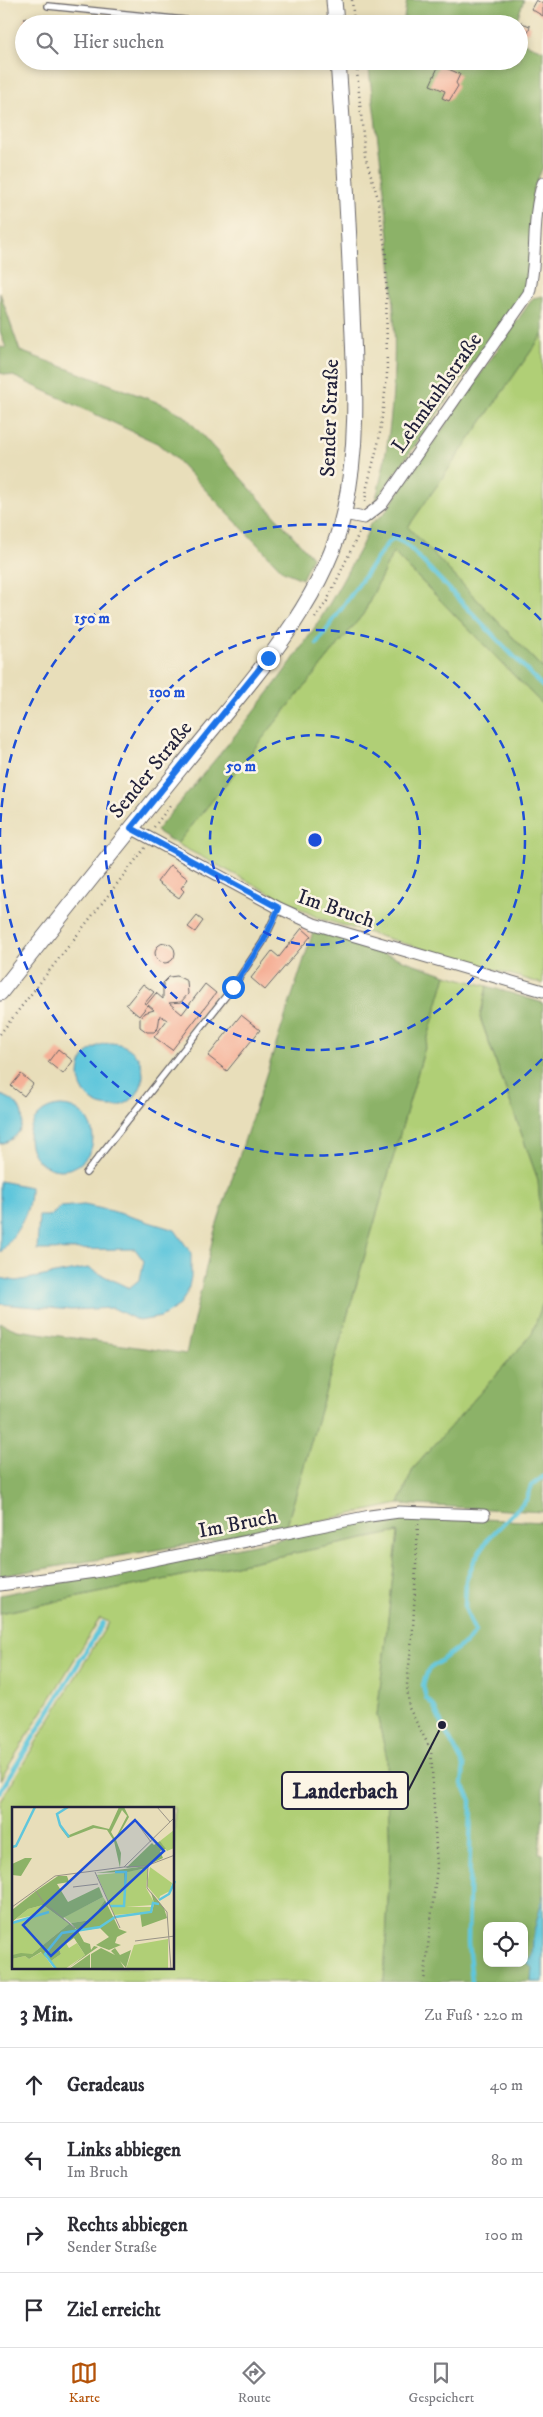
<!DOCTYPE html>
<html lang="de">
<head>
<meta charset="utf-8">
<style>
  body { margin:0; font-family:"IM FELL DW Pica",serif; background:#f2f2f3; color:#2b2b33 }
  .controls { position:absolute; right:15px; bottom:15px; display:grid; overflow:hidden; border-radius:10px; box-shadow:0 2px 8px #0003 }
  .controls button { width:45px; height:45px; display:grid; place-items:center; padding:0; border:0; border-bottom:1px solid #e1e1e2; background:#fff; color:#2b2b33; font:25px sans-serif }
  .stop { position:absolute; width:15px; height:15px; margin:-11px; border:4px solid #1a73e8; border-radius:50%; background:#fff }
  .stop.end { background:#1a73e8; border-color:#fff; box-shadow:0 1px 5px #0008 }
  .list { margin:0; padding:0; list-style:none }
  h2 { display:flex; justify-content:space-between; align-items:center; height:65px; margin:0; padding:0 20px; font-size:21px }
  h2 small { font-size:16px; font-weight:400; color:#7c7c81 }
  .list li { display:grid; grid-template-columns:32px 1fr auto; gap:15px; align-items:center; box-sizing:border-box; height:75px; padding:0 20px; border-top:1px solid #e1e1e2 }
  .list b { display:block; font-size:19px; white-space:nowrap }
  .list p { margin:0; font-size:16px; white-space:nowrap; color:#7c7c81 }
  .list em { font-size:16px; font-style:normal; color:#7c7c81 }
  .icon { flex:none; width:28px; height:28px; fill:none; stroke:currentColor; stroke-width:2; stroke-linecap:round; stroke-linejoin:round }
  .map { position:relative; flex:none; width:543px; height:1982px; overflow:hidden }
  .search { position:absolute; background:#fff; box-shadow:0 2px 8px #0003; left:15px; right:15px; top:15px; height:55px; display:flex; align-items:center; gap:12px; box-sizing:border-box; padding:0 18px; border-radius:28px; color:#7c7c81; font-size:19px }
  .sheet { height:365px; background:#fff }
  nav { display:flex; justify-content:space-around; align-items:center; box-sizing:border-box; height:70px; border-top:1px solid #e1e1e2; background:#fff; font-size:14px; color:#7c7c81 }
  nav a { display:grid; justify-items:center; gap:2px }
  nav .on { color:#b45309 }
  .map>svg:first-child { display:block }
  .green { fill:#b0cf76; stroke:#697858; fill-rule:evenodd }
  .forest { fill:#8cb267; stroke:#576a51; fill-rule:evenodd }
  .water { fill:#5fc6dc; stroke:#40748c }
  .lines { fill:none; stroke-linecap:round; stroke-linejoin:round }
  .stream { stroke:#5fc6dc; stroke-width:4.5 }
  .building { fill:#f5b097 }
  .lane-casing { stroke:#676467; stroke-width:8 }
  .street-casing { stroke:#676467; stroke-width:13 }
  .secondary-casing { stroke:#676467; stroke-width:17 }
  .path { stroke:#676467; stroke-width:2.5; stroke-dasharray:1 4; stroke-linecap:butt }
  .lane { stroke:#fff; stroke-width:5.5 }
  .street { stroke:#fff; stroke-width:11 }
  .secondary { stroke:#fff; stroke-width:15 }
  .route { stroke:#1a73e8; stroke-width:6 }
  .ring { fill:none; stroke:#1d4ed8; stroke-width:2.5; stroke-dasharray:9 6 }
  .labels { text-anchor:middle; dominant-baseline:central; stroke-width:5; stroke-linejoin:round; paint-order:stroke }
  .street-label { font-size:21px; fill:#22223b; stroke:#fcf5e5 }
  .inset-river { fill:none; stroke:#5fc6dc; stroke-width:2.5 }
  .inset-road { fill:none; stroke:#999387; stroke-width:1 }
  .view { fill:#1d4ed8; fill-opacity:0.15; stroke:#1d4ed8; stroke-width:2.5 }
  .inset-edge { fill:none; stroke:#22223b; stroke-width:2.5 }
  .centre { fill:#1d4ed8; stroke:#fcf5e5; stroke-width:2.5 }
  .ring-label { font-size:15px; text-anchor:middle; font-weight:bold; fill:#1d4ed8; stroke:#fcf5e5; stroke-width:5; stroke-linejoin:round; paint-order:stroke }
  .leader { fill:none; stroke:#22223b; stroke-width:2 }
  .callout-dot { fill:#22223b; stroke:#fcf5e5; stroke-width:2 }
  .callout { fill:#fcf5e5; stroke:#22223b; stroke-width:2 }
  .callout-label { font-size:22px; text-anchor:middle; font-weight:bold; fill:#22223b }
</style>
</head>
<body>
<div class="map">
<svg width="543" height="1982" viewBox="0 0 543 1982">
  <rect width="100%" height="100%" fill="#fcf5e5"/>
  <filter id="ink" filterUnits="userSpaceOnUse"><feTurbulence type="fractalNoise" baseFrequency=".02" numOctaves="2"/><feDisplacementMap in="SourceGraphic" scale="10" xChannelSelector="R" yChannelSelector="G"/><feConvolveMatrix kernelMatrix="1 2 1 2 8 2 1 2 1" color-interpolation-filters="sRGB"/></filter>
  <filter id="wash" filterUnits="userSpaceOnUse"><feTurbulence type="fractalNoise" baseFrequency=".0096" numOctaves="4" result="noise"/><feDisplacementMap in="SourceGraphic" scale="20" xChannelSelector="R" yChannelSelector="G"/><feGaussianBlur stdDeviation="1.12" result="paint"/><feColorMatrix in="noise" values="0 0 0 0 0 0 0 0 0 0 0 0 0 0 0 0 0 1.4 0 .05"/><feComposite in="paint" operator="in"/></filter>
  <g filter="url(#wash)">
    <rect width="100%" height="100%" fill="#e8deba"/>
    <path class="green" d="M543,334V669L408,527Z
      M393,552L543,705V984L318,918L177,844L364,613Z
      M446,975L487,986L480,1018L538,1180L543,1245V1302L532,1334L413,1469L399,1504L286,1528Z
      M398,1532L377,1715L387,1758L390,1860L384,1982H0V1802L109,1622L100,1618L0,1780V1613ZM14,1808H174V1968H14Z"/>
    <path class="forest" d="M407,0H524L515,24H403Z
      M519,41L543,50V167L533,190L529,272L524,291L375,502C414,361 385,204 368,61H519Z
      M0,293L20,351L165,405L185,416L312,557L302,579L283,571L175,458L157,443L13,376L0,373V347L6,348L0,331Z
      M543,296V334L408,527L543,669V705L393,552L364,613L177,844L156,831C222,750 294,671 344,578C353,560 365,543 370,524L384,514L533,298Z
      M314,929L446,975L286,1528L0,1576V1323L17,1330L186,1354L214,1233Z
      M487,986L543,1003V1245L538,1180L480,1017Z
      M543,1302V1512L399,1504L413,1469L532,1334Z
      M399,1515L543,1522V1814L539,1853L543,1854V1982H384L390,1860L387,1758L377,1715L398,1532L0,1613V1595ZM487,1926H524V1963H487Z"/>
    <path class="water" d="M79 1075a32 32 0 1 1 64 0a32 32 0 1 1-64 0Z
      M0,1095C30,1102 30,1137 0,1144Z
      M29 1138a32 32 0 1 1 64 0a32 32 0 1 1-64 0Z
      M0,1181L30,1187C31,1214 17,1232 0,1253Z
      M84,1205L112,1211L175,1230L191,1253V1277L188,1291L180,1305L161,1317L139,1321L113,1308L71,1310L0,1304V1278L16,1281L88,1268L129,1288L140,1279L144,1261L135,1249L37,1250L39,1216H50L61,1207Z
      M543,1895V1982H531L532,1968L527,1963L532,1955L533,1936Z"/>
    <g class="lines">
      <path class="stream" d="M317,643L387,544L394,538L406,544L543,687
        M0,1792L103,1623
        M472,1982L468,1943L471,1800L462,1784L464,1766L442,1725L433,1705L426,1698L423,1685L428,1670L468,1641L475,1632L465,1608L466,1581L474,1561L488,1539L527,1499L531,1486L543,1477"/>
    </g>
    <g id="blocks">
      <path class="building" d="M536,0L543,4V16L531,9Z
        M25,17L51,23V24H24Z
        M519,22L530,26L528,33L519,31Z
        M439,65L460,74L456,83L458,86L449,101L442,98L445,91L430,85Z
        M170,865L188,879L181,888L184,891L179,898L157,882Z
        M197,916L203,921L195,932L188,927Z
        M302,928L311,936L265,990L251,978L272,951L279,957Z
        M155 953a10 10 0 1 1 20 0a10 10 0 1 1-20 0Z
        M177,976L187,981L188,994L181,1002L169,1003L182,1014L205,984L216,993L172,1050L154,1037L167,1020L160,1015L158,1028L154,1032H147L140,1027V1018L144,1013L154,1010L148,1005L139,1016L126,1005L143,984L154,992L145,1003L147,1004L156,993L163,999V983L169,977Z
        M241,1015L260,1030L227,1071L208,1056Z
        M58,1049L73,1061L63,1074L48,1062Z
        M21,1074L33,1084L24,1096L11,1086Z"/>
    </g>
  </g>
  <g filter="url(#ink)">
    <use href="#blocks" fill-opacity="0" stroke="#676467" stroke-width="1"/>
    <g class="lines">
      <g class="lane-casing">
        <path id="lane" d="M48,6L224,24
          M86,1173L233,987L263,942L279,908"/>
      </g>
      <g class="street-casing">
        <path id="street" d="M344,514L364,518L382,504L529,293C538,257 531,218 543,183
          M131,828L279,908L314,924L543,991
          M0,1585L95,1572L370,1516L399,1512L484,1515"/>
      </g>
      <g class="secondary-casing">
        <path id="secondary" d="M334,0L336,24
          M0,993C60,917 120,842 181,767C239,694 324,606 344,512C359,446 355,380 352,313C349,229 344,145 338,61"/>
      </g>
      <path class="path" d="M352,0L354,24
        M356,61L365,156L377,195L386,255L387,377L379,440L367,487L365,502
        M315,618L327,601L361,529
        M154,827L170,806
        M0,1034L145,848
        M418,1524L413,1628L407,1685L409,1708L431,1750L437,1867L424,1982"/>
      <use href="#lane" class="lane"/>
      <use href="#street" class="street"/>
      <use href="#secondary" class="secondary"/>
    </g>
  </g>
  <g class="lines" filter="url(#ink)">
    <path class="route" d="M233,987L263,942L279,908L131,828L268,658"/>
  </g>
  <g class="ring">
    <circle cx="315" cy="840" r="105"/>
    <circle cx="315" cy="840" r="210"/>
    <path d="M542 1059A315 315 0 0 1 0 843M0 837A315 315 0 0 1 542 621"/>
  </g>
  <g class="labels">
    <g class="street-label">
      <text transform="translate(437 393) rotate(-55)">Lehmkuhlstraße</text>
      <text transform="translate(330 418) rotate(-88)">Sender Straße</text>
      <text transform="translate(151 770) rotate(-51)">Sender Straße</text>
      <text transform="translate(336 909) rotate(19)">Im Bruch</text>
      <text transform="translate(238 1524) rotate(-11)">Im Bruch</text>
    </g>
  </g>
  <g transform="translate(12 1807)">
    <rect width="162" height="162" fill="#e8deba"/>
    <path d="M162,23V41L155,44L148,34ZM138,60L160,76L158,84L148,89L147,93L135,79ZM136,62L134,81L142,95L140,98L114,100H140V105L102,108L85,68L113,65V95L115,64ZM91,90L93,93L79,113L59,116L52,110ZM31,98L57,117L20,147L0,148V117L37,105L4,112L16,102ZM156,132V162H114L122,138ZM54,136L57,141L65,136L73,148L53,162H45L39,154L49,147L47,142ZM30,145L42,162H0V152L13,149L17,152Z" fill="#b0cf76"/>
    <path d="M107,0H112L117,10L104,33L109,46L108,61L102,34L95,23L82,21L56,31L47,19L57,28L81,18L97,22ZM110,3L115,9L103,32L99,25ZM148,34L154,42L148,44L151,51L134,59L114,61L140,36L142,38ZM13,51H20L9,69L0,68V57ZM134,59L136,61L115,65L113,95L112,65L84,66ZM46,69H55L57,75L45,77L56,95L87,80L91,90L51,111L66,124L59,116L79,113L93,93L107,122L115,125L105,130L103,136L109,138L97,143L84,138L97,130L88,121L66,124L72,135L78,137L79,143L82,139L86,140L55,162L73,148L62,131L47,142L49,147L39,154L45,162L29,145L17,152L13,149L0,152V148L9,146L20,147L57,117L31,98L16,102L0,115V103L24,84L32,96L24,84ZM139,85L152,101L155,111L130,120L128,105H140L142,96ZM89,141L103,148L99,144L103,141L108,148L119,143L114,161L108,154L113,162H79V147ZM78,147V162H57Z" fill="#8cb267" fill-rule="evenodd"/>
    <path class="inset-river" d="M56,0L45,7L48,18L57,30M0,40L4,39L23,0M147,93L157,87L163,74M98,99H112L114,65H103M0,116L37,105M44,162L33,147L50,126L88,120L103,110L139,105L141,96L147,97"/>
    <path class="inset-road" d="M145,0L158,15M125,16L139,35M136,58L135,81L155,105L159,162M112,60L134,59L163,48M83,65L108,121M61,80L86,77M24,84L32,96L63,121M0,100L43,69L112,60L163,10M123,134L163,129"/>
    <path class="view" d="M123,13L152,44L39,149L11,118Z"/>
    <rect width="162" height="162" class="inset-edge"/>
  </g>
  <circle cx="315" cy="840" r="8" class="centre"/>
  <g class="ring-label">
    <text x="92" y="623">150 m</text>
    <text x="167" y="697">100 m</text>
    <text x="241" y="771">50 m</text>
  </g>
  <path class="leader" d="M442 1725L408 1791"/>
  <circle class="callout-dot" cx="442" cy="1725" r="5"/>
  <rect class="callout" x="282" y="1772" width="126" height="37" rx="5"/>
  <g class="callout-label">
    <text x="345" y="1798">Landerbach</text>
  </g>
</svg>
<div class="controls">
<button><svg class="icon" aria-label="locate" viewBox="0 0 24 24"><circle cx="12" cy="12" r="6"/><path d="M12 2v4M12 18v4M2 12h4M18 12h4"/></svg></button>
</div>
<div class="stop" style="left:233px;top:987px"></div>
<div class="stop end" style="left:268px;top:658px"></div>
<div class="search"><svg class="icon" aria-label="search" viewBox="0 0 24 24"><circle cx="10" cy="10" r="6"/><path d="M15 15l6 6"/></svg>Hier suchen</div>
</div>
<section class="sheet">
<h2>3 Min.<small>Zu Fuß · 220 m</small></h2>
<ul class="list">
<li><svg class="icon" aria-label="ahead" viewBox="0 0 24 24"><path d="M12 20V5M6 11l6-6 6 6"/></svg><div><b>Geradeaus</b></div><em>40 m</em></li>
<li><svg class="icon" aria-label="left" viewBox="0 0 24 24"><path d="M17 20v-9H6M10 6l-5 5 5 5"/></svg><div><b>Links abbiegen</b><p>Im Bruch</p></div><em>80 m</em></li>
<li><svg class="icon" aria-label="right" viewBox="0 0 24 24"><path d="M7 20v-9h11M14 6l5 5-5 5"/></svg><div><b>Rechts abbiegen</b><p>Sender Straße</p></div><em>100 m</em></li>
<li><svg class="icon" aria-label="arrive" viewBox="0 0 24 24"><path d="M6 21V4h12l-3 4 3 4H6"/></svg><div><b>Ziel erreicht</b></div></li>
</ul>
</section>
<nav>
<a class="on"><svg class="icon" aria-label="map" viewBox="0 0 24 24"><path d="M3 6l6-2 6 2 6-2v14l-6 2-6-2-6 2zM9 4v14M15 6v14"/></svg>Karte</a>
<a><svg class="icon" aria-label="directions" viewBox="0 0 24 24"><path d="M12 3l9 9-9 9-9-9zM9 14v-3h6M13 9l2 2-2 2"/></svg>Route</a>
<a><svg class="icon" aria-label="saved" viewBox="0 0 24 24"><path d="M7 4h10v16l-5-4-5 4z"/></svg>Gespeichert</a>
</nav>
</body>
</html>
